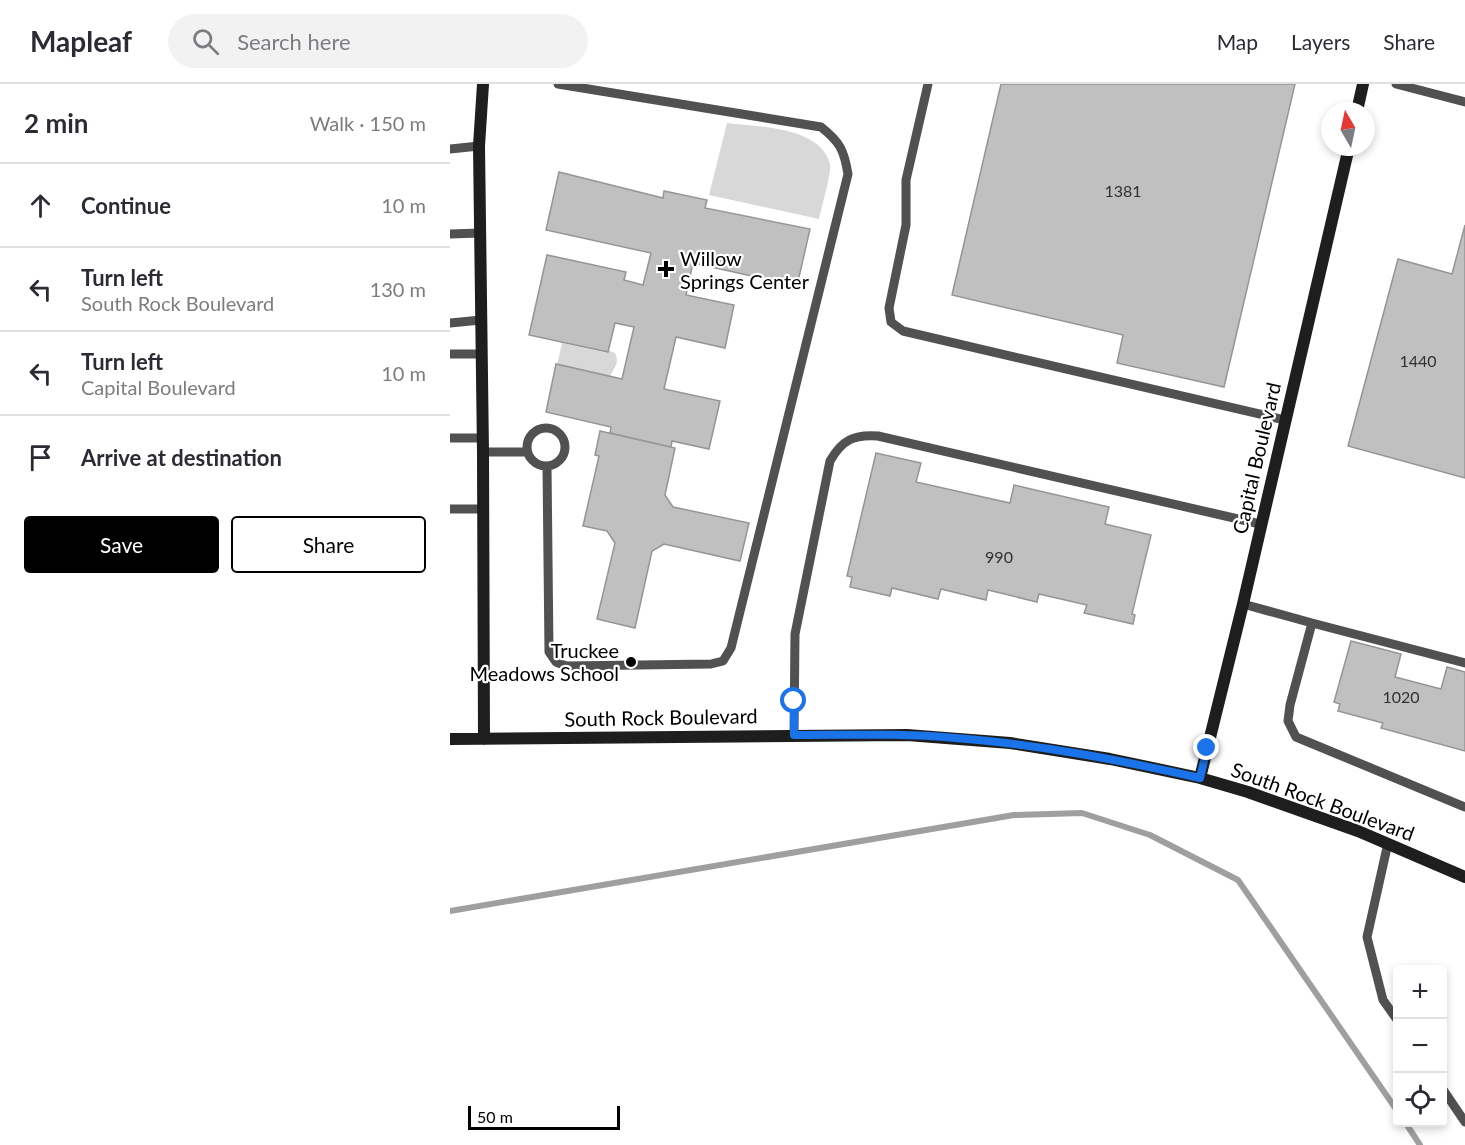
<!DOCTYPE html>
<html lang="en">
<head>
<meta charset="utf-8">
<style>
  body { margin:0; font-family:Lato,sans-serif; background:#f2f2f3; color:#2b2b33 }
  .controls { position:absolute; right:18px; bottom:18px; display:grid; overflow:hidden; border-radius:6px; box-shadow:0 3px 9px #0003 }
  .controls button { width:54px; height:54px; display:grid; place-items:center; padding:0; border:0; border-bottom:2px solid #e1e1e2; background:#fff; color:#2b2b33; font:30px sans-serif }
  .compass { position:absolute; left:871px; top:18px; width:54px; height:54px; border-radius:50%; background:#fff; box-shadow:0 3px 9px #0003; rotate:351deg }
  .scale { position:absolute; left:18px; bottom:15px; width:152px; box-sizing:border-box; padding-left:6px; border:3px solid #000; border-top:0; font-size:16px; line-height:21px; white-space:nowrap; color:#000; -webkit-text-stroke:4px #fff; paint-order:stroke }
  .stop { position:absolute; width:18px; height:18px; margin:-14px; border:4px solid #1a73e8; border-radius:50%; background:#fff }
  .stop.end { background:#1a73e8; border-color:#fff; box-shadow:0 2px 6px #0008 }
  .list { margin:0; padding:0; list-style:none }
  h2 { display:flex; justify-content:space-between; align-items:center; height:78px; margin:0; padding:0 24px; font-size:26px }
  h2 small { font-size:20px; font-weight:400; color:#7c7c81 }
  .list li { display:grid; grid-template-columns:39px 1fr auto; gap:18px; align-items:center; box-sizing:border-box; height:84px; padding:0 24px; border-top:2px solid #e1e1e2 }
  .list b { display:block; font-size:22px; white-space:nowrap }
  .list p { margin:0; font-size:20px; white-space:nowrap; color:#7c7c81 }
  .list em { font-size:20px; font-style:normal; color:#7c7c81 }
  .actions { display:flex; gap:12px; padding:18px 24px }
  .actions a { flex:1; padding:14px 0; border:2px solid #000; border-radius:6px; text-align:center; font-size:21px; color:#000 }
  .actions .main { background:#000; color:#fff }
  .icon { flex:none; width:33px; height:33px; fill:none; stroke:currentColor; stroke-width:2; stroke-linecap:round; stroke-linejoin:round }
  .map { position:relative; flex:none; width:1015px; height:1061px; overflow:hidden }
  header { display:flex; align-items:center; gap:36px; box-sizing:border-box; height:84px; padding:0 30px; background:#fff; border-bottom:2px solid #e1e1e2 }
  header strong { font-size:28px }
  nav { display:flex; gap:33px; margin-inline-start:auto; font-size:21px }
  .search { width:420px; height:54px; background:#f2f2f3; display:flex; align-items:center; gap:15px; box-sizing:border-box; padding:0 21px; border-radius:33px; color:#7c7c81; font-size:22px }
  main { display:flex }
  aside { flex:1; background:#fff }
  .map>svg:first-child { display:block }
  .green { fill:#d8d8d8 }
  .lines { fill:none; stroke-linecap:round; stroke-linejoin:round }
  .stream { stroke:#9f9f9f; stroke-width:6 }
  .building { fill:#c0c0c0; stroke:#959595; stroke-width:1.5 }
  .lane { stroke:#515151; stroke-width:9 }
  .secondary { stroke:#1e1e1e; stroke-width:12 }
  .route { stroke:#1a73e8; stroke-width:8 }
  .poi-dot { fill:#000; stroke:#fff; stroke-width:2 }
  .labels { text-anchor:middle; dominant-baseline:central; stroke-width:4.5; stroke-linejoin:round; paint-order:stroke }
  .number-label { font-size:16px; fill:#303030 }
  .poi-label { font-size:20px; fill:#000; stroke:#fff; text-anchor:start }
  .street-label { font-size:20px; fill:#000; stroke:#fff }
</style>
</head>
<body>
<header>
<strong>Mapleaf</strong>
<div class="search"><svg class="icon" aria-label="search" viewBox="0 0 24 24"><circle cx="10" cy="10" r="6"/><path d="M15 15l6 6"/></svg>Search here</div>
<nav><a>Map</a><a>Layers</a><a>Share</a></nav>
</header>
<main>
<aside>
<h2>2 min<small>Walk · 150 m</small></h2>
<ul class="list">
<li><svg class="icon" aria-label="ahead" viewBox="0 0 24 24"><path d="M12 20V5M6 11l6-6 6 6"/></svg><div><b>Continue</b></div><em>10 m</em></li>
<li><svg class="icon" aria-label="left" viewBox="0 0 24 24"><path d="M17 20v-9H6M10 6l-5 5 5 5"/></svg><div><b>Turn left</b><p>South Rock Boulevard</p></div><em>130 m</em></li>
<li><svg class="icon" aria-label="left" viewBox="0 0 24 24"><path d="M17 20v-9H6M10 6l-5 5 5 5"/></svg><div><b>Turn left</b><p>Capital Boulevard</p></div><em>10 m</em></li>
<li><svg class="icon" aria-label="arrive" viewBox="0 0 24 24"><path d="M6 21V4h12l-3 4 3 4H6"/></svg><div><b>Arrive at destination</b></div></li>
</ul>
<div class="actions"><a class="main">Save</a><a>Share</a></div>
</aside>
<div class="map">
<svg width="1015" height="1061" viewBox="0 0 1015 1061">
  <rect width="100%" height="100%" fill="#fff"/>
  <path class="green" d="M277,39C307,43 370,42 380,80C382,88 371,125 369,135L259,111Z
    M112,259L157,269L158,266L165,269C170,280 164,283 160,293L107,281Z"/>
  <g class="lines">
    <path class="stream" d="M0,827L564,731L632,729L700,751L788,796L948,1028
      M955,1038L970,1061"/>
  </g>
  <path class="building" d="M551,0H845L774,303L667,279L673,251L502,211Z
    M109,88L213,114L214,107L257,116L255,124L360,145L347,202L243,179L236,211L284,221L275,264L226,253L214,305L270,317L259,365L222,357L221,363L160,349L161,343L96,328L106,280L172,295L184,243L165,239L158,268L79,251L97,171L176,188L174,196L193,201L201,169L96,146Z
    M1015,141V394L898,362L948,175L1002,190Z
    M150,347L225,364L215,411L223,423L299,439L290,477L214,460L202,467L185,544L147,535L165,459L157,447L133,442L149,372L145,371Z
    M426,369L471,379L466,398L560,419L564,401L659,423L655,440L701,451L682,530L685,531L683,540L634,529L637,521L589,510L587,518L538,506L536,516L491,505L488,515L442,504L440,512L400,503L402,493L397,492Z
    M901,557L951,570L945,593L991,605L997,583L1015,588V667L931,644L933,639L888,627L890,620L884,618Z"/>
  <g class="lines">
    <path class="lane" d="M478,0L456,96V141L439,224L441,238L453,247L835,336
      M946,0L1015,18
      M0,65L29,62
      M0,150L30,149
      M0,239L31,236
      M0,270H32
      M77 363a19 19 0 1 1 38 0a19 19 0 1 1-38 0Z
      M0,354H33
      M33,368H77
      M97,382L99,568L106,578L116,582L261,580L273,577L281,564L398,90C394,66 390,58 371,43L108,0
      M0,425H33
      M793,520L862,539L840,621L838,637L846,653L1015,723
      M862,539L1015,579
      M344,651L345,550L380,377C392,356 404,350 428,352L810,440
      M938,759L917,853L933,916L948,937
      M992,1004L1015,1038"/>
    <path class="secondary" d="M33,0L29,62L33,368L34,655
      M907,27L913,0
      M0,655L457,651L560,659L660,675L750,694L798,708L908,747L1015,793
      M750,694L793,520L899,63"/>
  </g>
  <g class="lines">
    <path class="route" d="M344,617V651C398,651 451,649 505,654C587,660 669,676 750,694L757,664"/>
  </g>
  <g class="poi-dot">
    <path d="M213 176h6v6h6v6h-6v6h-6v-6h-6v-6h6z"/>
    <circle cx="181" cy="578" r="6"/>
  </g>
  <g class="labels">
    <g class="number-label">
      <text x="673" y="106">1381</text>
      <text x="968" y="276">1440</text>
      <text x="549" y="472">990</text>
      <text x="951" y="612">1020</text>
    </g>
    <g class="poi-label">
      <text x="230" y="174">Willow<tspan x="230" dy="23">Springs Center</tspan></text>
      <text x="169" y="566" text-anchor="end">Truckee<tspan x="169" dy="23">Meadows School</tspan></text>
    </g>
    <g class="street-label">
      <text transform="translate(806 374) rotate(-77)">Capital Boulevard</text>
      <text transform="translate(211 633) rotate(-1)">South Rock Boulevard</text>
      <text transform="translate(873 717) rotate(20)">South Rock Boulevard</text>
    </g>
  </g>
</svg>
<div class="controls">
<button>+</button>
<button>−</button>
<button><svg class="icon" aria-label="locate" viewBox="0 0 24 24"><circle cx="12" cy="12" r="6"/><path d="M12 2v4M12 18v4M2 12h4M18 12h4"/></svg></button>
</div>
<svg class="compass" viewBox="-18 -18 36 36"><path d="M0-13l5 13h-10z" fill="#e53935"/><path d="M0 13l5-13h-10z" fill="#7c7c81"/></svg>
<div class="scale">50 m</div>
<div class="stop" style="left:344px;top:617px"></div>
<div class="stop end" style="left:757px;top:664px"></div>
</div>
</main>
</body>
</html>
